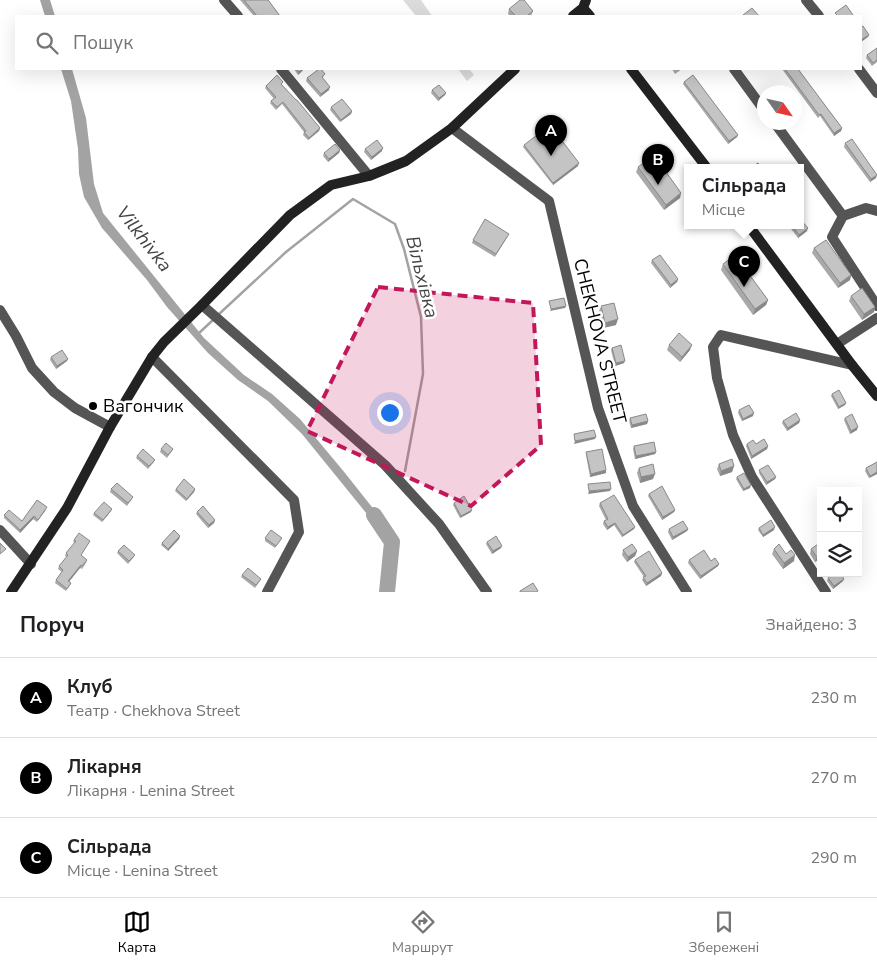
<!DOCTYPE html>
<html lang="uk">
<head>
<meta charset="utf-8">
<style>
  body { margin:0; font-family:"Nunito Sans",sans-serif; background:#f2f2f2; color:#202124 }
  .controls { position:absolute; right:15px; bottom:15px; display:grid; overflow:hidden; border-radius:0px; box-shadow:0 5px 20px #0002 }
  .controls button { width:45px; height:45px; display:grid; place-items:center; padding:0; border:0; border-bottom:1px solid #e0e0e0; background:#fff; color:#202124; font:25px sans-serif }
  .compass { position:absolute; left:757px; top:85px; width:45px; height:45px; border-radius:50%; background:#fff; box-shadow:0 5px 20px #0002; rotate:124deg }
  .you { position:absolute; left:389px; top:412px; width:18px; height:18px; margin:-12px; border:4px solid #fff; border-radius:50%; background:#1a73e8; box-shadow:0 0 0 8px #1a73e833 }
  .badge { display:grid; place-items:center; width:32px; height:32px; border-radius:50%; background:#000; color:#fff; font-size:16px; font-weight:700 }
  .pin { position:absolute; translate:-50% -41px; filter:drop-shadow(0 1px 2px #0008) }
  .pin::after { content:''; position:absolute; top:26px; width:18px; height:15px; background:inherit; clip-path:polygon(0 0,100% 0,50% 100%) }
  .popup { position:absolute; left:684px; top:164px; width:120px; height:65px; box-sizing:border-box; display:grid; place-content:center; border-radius:0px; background:#fff; filter:drop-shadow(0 1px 4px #0005); font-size:16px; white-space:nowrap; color:#757577 }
  .popup b { font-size:19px; color:#202124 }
  .popup::after { content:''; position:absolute; left:50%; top:100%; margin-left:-10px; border:10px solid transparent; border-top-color:#fff }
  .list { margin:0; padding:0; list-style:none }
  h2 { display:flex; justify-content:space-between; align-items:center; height:65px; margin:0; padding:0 20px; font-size:21px }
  h2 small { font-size:16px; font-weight:400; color:#757577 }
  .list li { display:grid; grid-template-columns:32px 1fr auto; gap:15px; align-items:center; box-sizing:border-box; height:80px; padding:0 20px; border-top:1px solid #e0e0e0 }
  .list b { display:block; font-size:19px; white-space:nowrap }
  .list p { margin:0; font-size:16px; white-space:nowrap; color:#757577 }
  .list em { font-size:16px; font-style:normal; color:#757577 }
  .icon { flex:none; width:28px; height:28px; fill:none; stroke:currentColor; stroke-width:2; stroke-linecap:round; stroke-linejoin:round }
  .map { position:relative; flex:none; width:877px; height:592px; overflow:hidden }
  .search { position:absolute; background:#fff; box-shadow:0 5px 20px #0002; left:15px; right:15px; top:15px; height:55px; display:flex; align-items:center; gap:12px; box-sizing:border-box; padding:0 18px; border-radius:0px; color:#757577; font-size:19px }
  .sheet { height:305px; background:#fff }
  nav { display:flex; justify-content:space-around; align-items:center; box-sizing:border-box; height:70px; border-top:1px solid #e0e0e0; background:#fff; font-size:14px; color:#757577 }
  nav a { display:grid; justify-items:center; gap:2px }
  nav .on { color:#000 }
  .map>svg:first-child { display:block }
  .green { fill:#dcdcdc }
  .water { fill:#a3a3a3 }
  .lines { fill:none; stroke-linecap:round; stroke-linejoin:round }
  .stream { stroke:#a3a3a3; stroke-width:2.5 }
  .river { stroke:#a3a3a3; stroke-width:16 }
  .street { stroke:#555; stroke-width:10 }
  .secondary { stroke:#222; stroke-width:10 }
  .wall { fill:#a9a9a9 }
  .shaded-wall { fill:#898989 }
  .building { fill:#c4c4c4; stroke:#898989 }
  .marked { fill:#c2185b; fill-opacity:0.2; stroke:#c2185b; stroke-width:4; stroke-dasharray:10 6; stroke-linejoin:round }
  .poi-dot { fill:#000; stroke:#fff; stroke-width:2 }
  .labels { text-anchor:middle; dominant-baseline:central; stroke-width:5; stroke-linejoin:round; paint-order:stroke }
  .street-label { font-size:18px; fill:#000; stroke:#fff }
  .poi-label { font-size:18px; fill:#000; stroke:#fff; text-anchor:start }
  .water-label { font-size:19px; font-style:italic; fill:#444; stroke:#fff }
</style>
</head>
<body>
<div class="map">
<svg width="877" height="592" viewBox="0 0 877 592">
  <rect width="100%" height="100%" fill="#fff"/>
  <path class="green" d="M403,0H421L432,16H416Z
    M458,69H469L474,75L467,81Z"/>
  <path class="water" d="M40,0H50L55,16H45Z
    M61,69H72L86,118L94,184L103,213L204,338L244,375L272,394L300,419L345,473L383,521L390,533L384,535L302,434L268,401L238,380L208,353L167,307L147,280L102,228L84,197L79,174L78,149L71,101Z"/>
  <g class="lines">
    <path class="stream" d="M218,315L286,252L353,199L395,224L404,249L421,317L423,374L405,471
      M198,334L214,319"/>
    <path class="river" d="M374,515L392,542L387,592"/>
    <path class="street" d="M224,0L238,16
      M806,0L819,16
      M281,69L369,176
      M734,69L764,110
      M859,69L877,93
      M774,122L843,216L832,237L877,306
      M452,128L549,201L598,408L633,506L687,592
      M843,216L866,208L877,211
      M202,305L385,465L439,524L487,592
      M0,310L16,336L32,368L54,392L75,408L110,427
      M837,344L877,318
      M152,357L294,500L299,532L267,592
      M0,530L31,564
      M826,592L752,477L733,435L717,378L713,347L721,335L852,365"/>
    <path class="secondary" d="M583,8L590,16
      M573,16L583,8L586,0
      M631,69L707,168
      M749,226L852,365L877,396
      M11,592L67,508L110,427L152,357L164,342L202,305L290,215L331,185L369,176L406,161L452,128L515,69"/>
  </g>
  <path class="wall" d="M240,0H269V1L280,16H254Z
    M509,9L533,11L531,16H510L508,14Z
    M877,48V62L872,66L866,58L867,55Z
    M294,69H304L298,75Z
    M672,69H682L675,74Z
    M782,69H798L842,128L841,131L834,136L820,116L818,118Z
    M324,76L322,78L329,90L320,97L306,81L307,78Z
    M684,82L738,135L737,137L728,144L683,84Z
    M282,85L320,128L319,131L308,140L303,135L304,132L282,104L276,110L270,103L271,101L274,99L265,88L266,86Z
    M432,90L446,93L445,95L438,101L431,93Z
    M331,107L352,111L351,114L340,122L330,110Z
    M845,143L876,178L870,182L844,147Z
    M524,145L578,166L553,185L523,147Z
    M365,149L382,151L371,160L364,152Z
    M340,150L339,153L328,162L323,156L324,153Z
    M638,167L681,193L680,198L664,210L636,172Z
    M789,226H800L807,231L798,238Z
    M508,236L495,257L472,243L473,240Z
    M814,248L851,275L850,280L838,288L812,253Z
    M652,260L678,279L677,282L670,288L651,263Z
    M723,264L768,300L766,305L753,315L721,270Z
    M851,296L875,307L874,312L862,320L849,301Z
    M601,306L616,325L603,328L599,311Z
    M669,345L690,350L680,362L667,350Z
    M612,348L624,363L615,366L611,350Z
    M51,357L67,361L56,369L50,360Z
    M832,394L846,403L845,405L838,409L831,396Z
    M739,410L753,416L742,421L738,413Z
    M630,418L648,421L647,424L631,428L629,421Z
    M845,418L857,430L850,434L844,420Z
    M800,420L799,423L787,431L782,423L783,421Z
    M747,444H756L768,446L767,449L751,459L746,446Z
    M634,446L656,452L655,454L635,459L633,449Z
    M161,449H173L172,451L167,458L160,452Z
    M586,452L606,473L590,477L586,455Z
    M137,456L154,462L148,469L136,458Z
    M877,462V474L869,478L865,471L866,468Z
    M719,464L734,466L732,472L720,476L717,469Z
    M639,468L653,479L640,483L637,473Z
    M759,470L776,477L775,479L766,485L759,473Z
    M737,477L750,488L743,491L736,479Z
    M111,489L132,499L127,506L110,492Z
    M176,489H195L194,492L186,501L175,491Z
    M649,494L675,510L674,512L662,520L648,496Z
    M454,503L471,512L460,518L453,505Z
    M600,503L635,527L634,529L622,537L614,525L607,530L603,524L604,521L606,520L599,506Z
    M46,510L37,522L33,519L20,533L4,518V515L22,521Z
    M111,511L102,522L93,515L94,513Z
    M197,512L215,520L214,523L208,528L196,514Z
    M759,528L774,530L763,537L758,530Z
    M669,529H688L687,531L672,540L668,532Z
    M180,536L179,539L168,551L161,545L162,543Z
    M265,538H282L275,548L265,541Z
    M74,540L90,541L81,555L87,560L86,563L82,569L80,568L69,582L71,583L66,591L55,583L56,580L62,572L58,569L59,566L67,557L65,556L66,553L75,543L73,542Z
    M487,542L501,548L492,554L486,544Z
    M774,549L786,554L794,561L783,569L772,554Z
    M811,549L821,558L815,562L810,554Z
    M623,550L637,551L635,556L627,562L622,555Z
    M118,551L134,557L128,564L117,553Z
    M635,560L662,573L661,576L646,586L642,580L644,577L634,562Z
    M689,560L711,561L719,564L718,566L700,579L688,563Z
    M242,575L261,579L260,581L255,588L241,577Z
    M828,578L843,581L833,589L827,581Z"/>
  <path class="shaded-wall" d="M869,35L868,37L861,42V40Z
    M303,69H304L298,75L299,72Z
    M330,87L329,90L320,97L321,94Z
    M446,93L445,95L438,101L439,98Z
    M352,111L351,114L340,122L341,120Z
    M320,128L319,131L308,140L309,138Z
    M842,128L841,131L834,136V133Z
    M738,135L737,137L728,144L729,141Z
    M383,148L382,151L371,160L372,157Z
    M340,150L339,153L328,162L329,159Z
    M579,163L578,166L553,185V183Z
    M877,175L876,178L870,182L871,179Z
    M681,193L680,198L664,210L666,205Z
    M808,228L807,231L798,238L799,235Z
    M851,275L850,280L838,288L840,283Z
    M678,279L677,282L670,288L671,285Z
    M768,300L766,305L753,315L755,309Z
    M566,306L565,308L550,311L551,309Z
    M875,307L874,312L862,320L864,314Z
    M618,319L616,325L603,328L605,323Z
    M692,345L690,350L680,362L682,357Z
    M68,359L67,361L56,369L57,366Z
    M625,361L624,363L615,366L616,363Z
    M846,403L845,405L838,409L839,407Z
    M754,413L753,416L742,421L743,419Z
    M800,420L799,423L787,431L788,428Z
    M648,421L647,424L631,428L632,425Z
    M858,427L857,430L850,434L851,431Z
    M596,437L595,439L574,444L575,441Z
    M768,446L767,449L751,459L752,456Z
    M656,452L655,454L635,459L636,456Z
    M734,466L732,472L720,476L721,471Z
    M606,470V473L590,477L591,474Z
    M877,472V474L869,478L870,476Z
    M655,474L653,479L640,483L641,477Z
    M776,477L775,479L766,485L767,482Z
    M751,485L750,488L743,491L744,489Z
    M195,489L194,492L186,501L187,499Z
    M611,489L610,491L588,494L589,491Z
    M112,509L111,511L102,522L103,520Z
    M472,510L471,512L460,518L461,516Z
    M675,510L674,512L662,520L663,517Z
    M34,516L33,519L20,533V530Z
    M215,520L214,523L208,528L209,525Z
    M615,523L614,525L607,530L608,527Z
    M635,527L634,529L622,537L623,535Z
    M775,527L774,530L763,537V535Z
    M688,529L687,531L672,540L673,537Z
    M180,536L179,539L168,551V549Z
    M502,546L501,548L492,554L493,551Z
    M637,551L635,556L627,562L628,557Z
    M821,554V558L815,562L817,557Z
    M795,555L794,561L783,569L784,563Z
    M719,564L718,566L700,579L701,576Z
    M81,565L80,568L67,584L68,581Z
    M662,573L661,576L646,586L647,583Z
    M844,579L843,581L833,589L834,586Z"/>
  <path class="building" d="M244,0H268L280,16H257Z
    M520,0H524L533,11L527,16H516L509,9Z
    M846,5L853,15L851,16H838L835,13Z
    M752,8L759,16H744L743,15Z
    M863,26L869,35L861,40V27Z
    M877,48V60L873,63L867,55Z
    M296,69H303L299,72Z
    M319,69H321L325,74L322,77L330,87L321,94L307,78Z
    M785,69H798L842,128L834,133L821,114L819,115Z
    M277,75L283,82L281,84L296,100H297L320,128L309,138L304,132L306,131L283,102L277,107L271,101L276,97L266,86Z
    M693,75L738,135L729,141L684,82Z
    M439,85L446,93L439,98L432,90Z
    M342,99L352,111L341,120L331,107Z
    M550,125L579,163L553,183L524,145Z
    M852,139L877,175L871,179L845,143Z
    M377,140L383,148L372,157L365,149Z
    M335,144L340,150L329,159L324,153Z
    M654,155L681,193L666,205L638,167Z
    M758,163L762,168H750Z
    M485,219L509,234L496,254L473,240Z
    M800,219L808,228L799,235L792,226H800Z
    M826,240L851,275L840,283L814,248Z
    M660,255L678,279L671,285L652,260Z
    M735,255L768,300L755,309L723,264Z
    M862,288L875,307L864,314L851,296Z
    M564,298L566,306L551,309L549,301Z
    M614,303L618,319L605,323L601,306Z
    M679,333L692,345L682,357L669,345Z
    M621,345L625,361L616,363L612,348Z
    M62,350L68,359L57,366L51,357Z
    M839,390L846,403L839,407L832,394Z
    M749,405L754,413L743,419L739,410Z
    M796,413L800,420L788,428L783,421Z
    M646,414L648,421L632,425L630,418Z
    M852,414L858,427L851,431L845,418Z
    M594,430L596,437L575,441L574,434Z
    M764,439L768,446L752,456L747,444L753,440L756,444Z
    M654,442L656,452L636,456L634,446Z
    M166,443L173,449L168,455L161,449Z
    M143,449L155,460L149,466L137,456Z
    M602,449L606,470L591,474L586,452Z
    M732,459L734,466L721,471L719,464Z
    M877,462V472L870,476L866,468Z
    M653,464L655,474L641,477L639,468Z
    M768,465L776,477L767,482L759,470Z
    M744,473L751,485L744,489L737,477Z
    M184,479L195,489L187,499L176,489Z
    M610,482L611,489L589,491L588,484Z
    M117,483L133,497L128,503L111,489Z
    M662,486L675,510L663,517L649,494Z
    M614,495L635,527L623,535L615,523L608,527L604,521L608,519L600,503Z
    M464,496L472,510L461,516L454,503Z
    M37,500L47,507L38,520L34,516L20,530L4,515L9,510L22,521Z
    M104,502L112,509L103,520L94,513Z
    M203,506L215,520L209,525L197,512Z
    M771,520L775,527L763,535L759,528Z
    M683,521L688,529L673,537L669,529Z
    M174,530L180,536L168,549L162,543Z
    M271,530L282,538L276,546L265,538Z
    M79,533L90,541L81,555L87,560L82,566L81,565L68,581L71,583L67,589L56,580L63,570L59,566L68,555L66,553L76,541L74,540Z
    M496,536L502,546L493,551L487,542Z
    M821,542V554L817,557L811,549Z
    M0,543L6,549L0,554Z
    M632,544L637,551L628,557L623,550Z
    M779,544L786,554L791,550L795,555L784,563L774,549Z
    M124,545L135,555L129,561L118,551Z
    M704,550L711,561L715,558L719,564L701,576L689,560Z
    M649,551L662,573L647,583L643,577L646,576L635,560Z
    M248,568L261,579L256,585L242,575Z
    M835,573H840L844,579L834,586L828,578Z
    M533,583L538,591L536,592H520V591Z"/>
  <path class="marked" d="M378,287L533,303L541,445L471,506L307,431Z"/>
  <circle class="poi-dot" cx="93" cy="406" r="5"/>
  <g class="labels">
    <g class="street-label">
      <text transform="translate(600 341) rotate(76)">CHEKHOVA STREET</text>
    </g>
    <g class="poi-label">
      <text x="103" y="406">Вагончик</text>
    </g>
    <g class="water-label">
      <text transform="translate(144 239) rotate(52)">Vilkhivka</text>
      <text transform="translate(422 277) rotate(76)">Вільхівка</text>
    </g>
  </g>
</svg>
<div class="controls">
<button><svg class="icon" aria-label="locate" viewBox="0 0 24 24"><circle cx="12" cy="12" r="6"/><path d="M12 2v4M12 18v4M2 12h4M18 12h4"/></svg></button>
<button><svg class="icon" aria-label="layers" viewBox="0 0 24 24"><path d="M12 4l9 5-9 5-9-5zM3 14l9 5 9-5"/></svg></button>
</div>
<svg class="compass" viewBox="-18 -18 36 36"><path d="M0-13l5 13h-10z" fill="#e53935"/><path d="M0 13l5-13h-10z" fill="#757577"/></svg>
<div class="you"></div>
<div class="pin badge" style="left:551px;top:156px">A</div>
<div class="pin badge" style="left:658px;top:185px">B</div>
<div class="pin badge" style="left:744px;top:287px">C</div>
<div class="popup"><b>Сільрада</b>Місце</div>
<div class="search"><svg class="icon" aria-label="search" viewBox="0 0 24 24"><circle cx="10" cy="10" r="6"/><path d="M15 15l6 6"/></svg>Пошук</div>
</div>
<section class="sheet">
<h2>Поруч<small>Знайдено: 3</small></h2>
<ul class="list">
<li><span class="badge">A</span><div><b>Клуб</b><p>Театр · Chekhova Street</p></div><em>230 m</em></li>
<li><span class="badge">B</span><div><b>Лікарня</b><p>Лікарня · Lenina Street</p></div><em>270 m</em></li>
<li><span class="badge">C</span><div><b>Сільрада</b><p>Місце · Lenina Street</p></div><em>290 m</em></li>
</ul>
</section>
<nav>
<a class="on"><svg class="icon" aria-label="map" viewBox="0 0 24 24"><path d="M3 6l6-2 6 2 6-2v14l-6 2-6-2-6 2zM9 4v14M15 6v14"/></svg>Карта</a>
<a><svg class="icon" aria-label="directions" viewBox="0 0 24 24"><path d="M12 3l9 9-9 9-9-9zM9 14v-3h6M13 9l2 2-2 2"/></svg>Маршрут</a>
<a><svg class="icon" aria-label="saved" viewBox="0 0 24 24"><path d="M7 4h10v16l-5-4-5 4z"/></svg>Збережені</a>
</nav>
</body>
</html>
